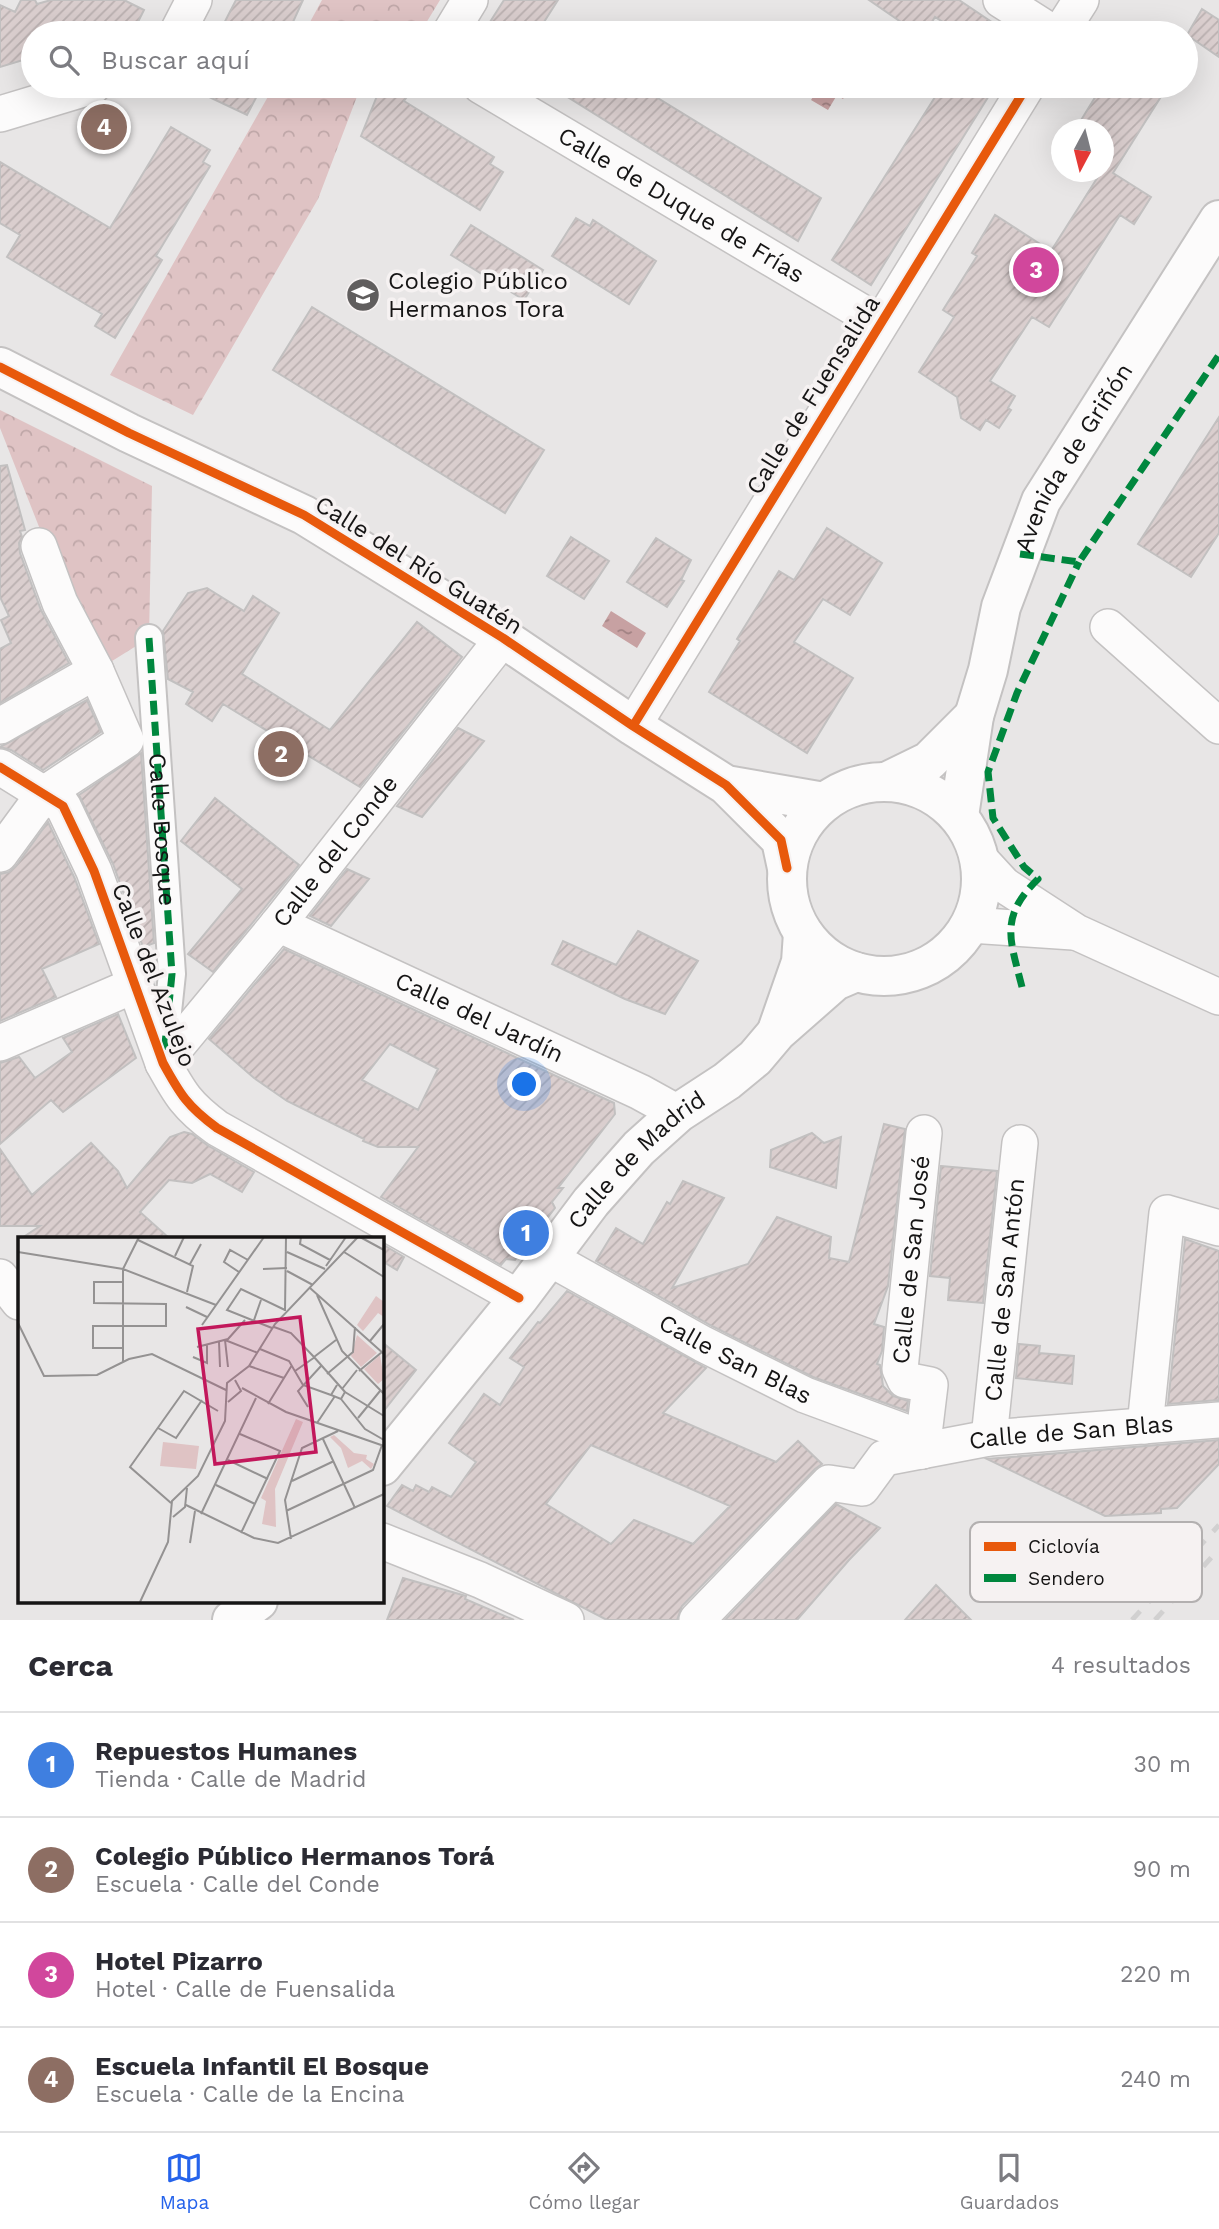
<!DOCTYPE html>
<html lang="es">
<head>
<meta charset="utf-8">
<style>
  body { margin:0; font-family:"Work Sans",sans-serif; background:#f2f2f3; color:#2b2b33 }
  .compass { position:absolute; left:1051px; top:119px; width:63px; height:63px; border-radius:50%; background:#fff; box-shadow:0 7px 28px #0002; rotate:187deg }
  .you { position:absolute; left:525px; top:1085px; width:24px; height:24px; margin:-18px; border:5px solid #fff; border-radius:50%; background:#1a73e8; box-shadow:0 0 0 10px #1a73e833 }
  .badge { display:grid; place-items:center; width:46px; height:46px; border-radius:50%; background:#2563eb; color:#fff; font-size:23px; font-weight:700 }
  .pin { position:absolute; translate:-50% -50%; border:4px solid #fff; box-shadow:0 2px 7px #0006 }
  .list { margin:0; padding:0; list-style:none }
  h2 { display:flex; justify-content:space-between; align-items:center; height:91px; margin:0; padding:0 28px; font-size:30px }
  h2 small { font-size:23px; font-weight:400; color:#7c7c81 }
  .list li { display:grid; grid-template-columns:46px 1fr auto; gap:21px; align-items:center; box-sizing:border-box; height:105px; padding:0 28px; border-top:2px solid #e1e1e2 }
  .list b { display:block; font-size:26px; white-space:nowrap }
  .list p { margin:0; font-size:23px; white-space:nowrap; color:#7c7c81 }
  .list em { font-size:23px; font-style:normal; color:#7c7c81 }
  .icon { flex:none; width:38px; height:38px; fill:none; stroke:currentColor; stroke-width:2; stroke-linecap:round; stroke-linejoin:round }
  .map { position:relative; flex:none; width:1219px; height:1620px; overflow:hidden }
  .search { position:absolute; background:#fff; box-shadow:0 7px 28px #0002; left:21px; right:21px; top:21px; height:77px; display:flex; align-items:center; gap:18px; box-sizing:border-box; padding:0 24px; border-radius:38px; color:#7c7c81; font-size:26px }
  .sheet { height:511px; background:#fff }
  nav { display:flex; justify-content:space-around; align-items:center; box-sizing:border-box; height:98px; border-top:2px solid #e1e1e2; background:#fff; font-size:19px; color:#7c7c81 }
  nav a { display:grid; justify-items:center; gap:4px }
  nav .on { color:#2563eb }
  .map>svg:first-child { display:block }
  .forest { fill:url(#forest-crowns) }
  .water { fill:url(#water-ripples) }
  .building { fill:url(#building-hatch); stroke:#c2c0c0; stroke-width:2; fill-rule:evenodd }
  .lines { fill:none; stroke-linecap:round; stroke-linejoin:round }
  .pedestrian-casing { stroke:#c4c2c2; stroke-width:30 }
  .minor-casing { stroke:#c4c2c2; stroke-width:38 }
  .tertiary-casing { stroke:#c4c2c2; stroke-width:42 }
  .primary-casing { stroke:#c4c2c2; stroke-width:42 }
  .pedestrian { stroke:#fcfbfb; stroke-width:26 }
  .minor { stroke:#fcfbfb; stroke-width:35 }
  .tertiary { stroke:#fcfbfb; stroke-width:38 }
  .primary { stroke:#fcfbfb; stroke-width:38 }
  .rail { stroke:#d1d0d0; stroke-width:5; stroke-dasharray:12 12; stroke-linecap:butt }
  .quiet { stroke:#00873e; stroke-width:7; stroke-dasharray:14 7; stroke-linecap:butt }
  .cycleway-casing { stroke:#f6f2f2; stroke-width:13 }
  .cycleway { stroke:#e8590c; stroke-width:9 }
  .labels { text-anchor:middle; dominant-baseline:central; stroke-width:7; stroke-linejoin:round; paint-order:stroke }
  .street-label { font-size:24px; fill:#161515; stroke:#f6f2f2 }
  .poi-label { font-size:24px; fill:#161515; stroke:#f6f2f2; text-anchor:start }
  .inset-road { fill:none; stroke:#949292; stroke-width:2 }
  .view { fill:#c2185b; fill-opacity:0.15; stroke:#c2185b; stroke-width:3.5 }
  .inset-edge { fill:none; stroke:#161515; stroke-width:3.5 }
  .key { fill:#f6f2f2; stroke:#b3b0b0; stroke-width:2 }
  .key-label { font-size:19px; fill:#161515 }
</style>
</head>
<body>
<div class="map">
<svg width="1219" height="1620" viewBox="0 0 1219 1620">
  <defs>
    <pattern id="forest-crowns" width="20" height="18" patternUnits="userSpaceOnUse" patternTransform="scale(1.75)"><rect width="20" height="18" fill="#dfc3c4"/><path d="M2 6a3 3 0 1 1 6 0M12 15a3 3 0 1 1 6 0" fill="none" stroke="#bfa7a8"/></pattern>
    <pattern id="water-ripples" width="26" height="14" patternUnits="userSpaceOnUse" patternTransform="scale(1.75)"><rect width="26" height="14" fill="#c7a1a2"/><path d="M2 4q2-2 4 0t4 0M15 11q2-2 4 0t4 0" fill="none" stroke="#a18283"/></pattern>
    <pattern id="building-hatch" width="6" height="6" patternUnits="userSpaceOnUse" patternTransform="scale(1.75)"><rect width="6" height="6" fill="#dacece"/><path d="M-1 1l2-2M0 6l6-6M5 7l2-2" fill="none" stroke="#bab0b0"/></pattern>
  </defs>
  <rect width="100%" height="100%" fill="#e8e6e6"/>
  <path class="forest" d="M322,0H440L420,33H304Z
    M274,86H361L318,199L193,415L110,375Z
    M0,410L152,486L149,638L96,671L0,428Z"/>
  <path class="water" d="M820,86H851L843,99L837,95L828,110L811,100Z
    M611,611L646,633L637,648L602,626Z"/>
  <path class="building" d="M21,0H35L37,4L51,0H124L144,10L136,26L116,33H33V57L0,67V5L15,12Z
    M236,0H303L288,33H219Z
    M504,0H558L537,33H483Z
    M869,0H959L1008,33H960L935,17L925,33H917Z
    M1202,9L1219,20V57L1187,35Z
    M186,86H262L247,115Z
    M381,86H387L406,98L404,101L494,157L490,164L503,172L480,210L361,136Z
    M550,86H638L821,198L798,241Z
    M942,86H995L871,285L832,260Z
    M1102,86H1148L1162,95L1113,173L1151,197L1134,224L1120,215L1049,327L1032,317L990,381L1015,396L1008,408L1011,410L999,428L986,420L980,430L961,418L957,397L919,372L954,317L943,310L977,256L972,253L995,215L1051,251L1101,172H1103V130H1075Z
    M171,127L210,150L203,162L210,166L156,256L162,260L115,338L95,326L102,314L7,257L20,235L0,223V162L110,228Z
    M576,218L590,226L593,220L656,261L629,304L552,256Z
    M471,225L543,270L524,300L451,255Z
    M312,307L544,450L505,513L273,370Z
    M1219,417V533L1191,577L1138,544Z
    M7,465L25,530L20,531L22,537L19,543L20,553L41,610L69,663L0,703V649L11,643L1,620L9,616L0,597V466Z
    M827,528L882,563L850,615L823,599L794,642L853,678L807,753L709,692L740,641L737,639L779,571L794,580Z
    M571,537L609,561L584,599L547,576Z
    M656,538L691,560L681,580L684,581L667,607L627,582Z
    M207,588L244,611L253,596L279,613L242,674L330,730L417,622L462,657L360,787L223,704L212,721L186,704L193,692L168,679L163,631L188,593Z
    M87,700L101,732L43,770L11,750L0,747Z
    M458,728L484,741L422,817L397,806Z
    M141,753L154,943L143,947L113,864L79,795Z
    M215,798L299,865L213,972L188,954L242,889L181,841Z
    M48,822L75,879L99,944L42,969L56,997L0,1021V874L9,872L16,866Z
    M347,869L369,879L331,926L310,916Z
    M638,931L698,961L665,1014L625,999L552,964L563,941L616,965Z
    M284,949L614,1103L615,1114L558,1188H563L552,1202L555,1208L515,1260L506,1259L501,1265L381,1197L418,1147H378L363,1141L364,1139L287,1101L254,1078L209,1039ZM390,1044L438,1069L418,1110L362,1080Z
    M118,1014L136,1058L63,1112L51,1100L0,1144V1063L19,1057L35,1078L72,1052L63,1038Z
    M884,1124L905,1129L888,1286L874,1324L884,1327L882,1351L877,1364L880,1365L883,1386L893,1396L908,1401L907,1411L813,1377L712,1326L596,1261L616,1228L643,1244L667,1202L670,1204L683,1181L724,1198L672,1288L748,1264L777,1217L831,1237L829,1258L849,1262Z
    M184,1132L192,1134L207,1145L254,1172L242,1192L210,1174L192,1183L169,1180L140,1212L169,1238H22L40,1226H0V1149L32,1195L91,1143L118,1171L127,1188L170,1137Z
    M812,1133L824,1143L841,1137L836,1188L770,1167L771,1150Z
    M941,1166L997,1171L983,1303L948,1300L950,1278L930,1276Z
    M1185,1239L1219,1251V1400L1168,1404Z
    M382,1244L404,1257L397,1270L382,1261Z
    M567,1291L706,1368L663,1413L776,1462L798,1441L822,1464L815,1469L682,1606L677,1620H607L387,1506L402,1485L413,1491L416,1485L429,1492L432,1487L451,1497L476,1462L449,1443L484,1394L500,1405L524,1367L510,1358L538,1322L540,1323ZM591,1445L730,1506L693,1544L634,1520L611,1544L546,1504Z
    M382,1342L416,1370L382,1413Z
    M1019,1344L1040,1346L1039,1353L1074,1356L1072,1384L1016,1378Z
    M1219,1440V1464L1177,1508L1161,1509V1513L1105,1516L987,1459Z
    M836,1504L880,1528L849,1560L797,1620H725Z
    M403,1578L466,1596L465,1599L514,1620H387Z
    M936,1585L971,1620H905Z"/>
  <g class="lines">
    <g class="pedestrian-casing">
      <path id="pedestrian" d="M149,638L172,974L163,1059"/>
    </g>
    <g class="minor-casing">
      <g id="minor">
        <path d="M1001,0L1053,33"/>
        <path d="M177,33L194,0"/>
        <path d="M450,33L470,0"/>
        <path d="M1060,33L1081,0"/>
        <path id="s1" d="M481,86L880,323"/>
        <path d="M0,114L93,86"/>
        <path d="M1108,627L1219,726"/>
        <path d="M0,726L96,671"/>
        <path d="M633,726L1027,86"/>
        <path d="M0,767L63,806L94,871L163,1063C180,1094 187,1106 217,1128L519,1298"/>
        <path d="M0,854L44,794L126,740L96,671L60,603L39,546"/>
        <path d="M980,859L1004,885L1076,932L1219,997"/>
        <path id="s2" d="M278,924L640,1092L678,1113"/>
        <path d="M970,925L1073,932"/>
        <path d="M0,1043L135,985"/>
        <path id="s3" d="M163,1063L278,924L503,638"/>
        <path id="s4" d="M549,1258L703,1344L805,1395L905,1432L922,1451"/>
        <path d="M0,1277L19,1302"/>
        <path d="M1145,1426L1167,1213L1219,1228"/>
        <path id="s5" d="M989,1438L1020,1143"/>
        <path id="s6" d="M922,1451L930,1385L905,1380L900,1369L924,1133"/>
        <path d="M382,1541L480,1580L566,1620"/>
        <path id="s7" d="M697,1620L829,1483L862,1488L884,1458L989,1438L1219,1420"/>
      </g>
    </g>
    <g class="tertiary-casing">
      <path id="tertiary" d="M0,367L129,433L304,515L503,638L633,726L726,785L781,840L787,868
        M726,785L824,802"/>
    </g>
    <g class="primary-casing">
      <g id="primary">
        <path d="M888,781L929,761L974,716"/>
        <circle cx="884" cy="879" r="97"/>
        <path id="s8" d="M959,816L974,716L988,670L1001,607L1041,501L1219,220"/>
        <path d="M778,1028L801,962L803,933"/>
        <path id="s9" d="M382,1466L519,1298L591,1202L639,1148L678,1113L727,1081L755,1058L777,1032L835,981L856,972"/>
        <path d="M232,1620L258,1601"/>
      </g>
    </g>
    <use href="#pedestrian" class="pedestrian"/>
    <use href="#minor" class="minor"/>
    <use href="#tertiary" class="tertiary"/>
    <use href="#primary" class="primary"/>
    <path class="rail" d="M1132,1620L1219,1525
      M1155,1620L1219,1549"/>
    <g class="quiet">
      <path d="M1020,554L1079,562L1219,355"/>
      <path id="s10" d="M149,638L172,974L164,1054"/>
      <path d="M1022,987C1010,939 999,917 1038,879L1024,867L993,818L988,772L1017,693L1079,562"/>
    </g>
    <g class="cycleway-casing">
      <path id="cycleway" d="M0,367L129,433L304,515L503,638L633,726L726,785L781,840L787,868
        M633,726L1027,86
        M0,767L63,806L94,871L163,1063C180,1094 187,1106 217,1128L519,1298"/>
    </g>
    <use href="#cycleway" class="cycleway"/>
  </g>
  <defs>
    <g id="school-disc" transform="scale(1.75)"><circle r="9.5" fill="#605e5e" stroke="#f6f2f2"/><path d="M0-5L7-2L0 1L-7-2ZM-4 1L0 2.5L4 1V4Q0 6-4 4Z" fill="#fff"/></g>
  </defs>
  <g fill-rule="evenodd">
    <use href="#school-disc" x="363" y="295"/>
  </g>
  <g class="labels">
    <g class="street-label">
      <text stroke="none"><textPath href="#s1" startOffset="233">Calle de Duque de Frías</textPath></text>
      <text transform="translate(813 395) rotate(-58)">Calle de Fuensalida</text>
      <text stroke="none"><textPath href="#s8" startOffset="380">Avenida de Griñón</textPath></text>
      <text transform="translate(419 565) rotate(32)">Calle del Río Guatén</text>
      <text stroke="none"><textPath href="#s10" startOffset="192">Calle Bosque</textPath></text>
      <text stroke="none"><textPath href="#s3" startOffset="273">Calle del Conde</textPath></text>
      <text transform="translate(154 975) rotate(69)">Calle del Azulejo</text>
      <text stroke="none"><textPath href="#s2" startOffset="222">Calle del Jardín</textPath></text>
      <text stroke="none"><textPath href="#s9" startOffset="399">Calle de Madrid</textPath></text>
      <text stroke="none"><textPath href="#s6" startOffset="214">Calle de San José</textPath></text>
      <text stroke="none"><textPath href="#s5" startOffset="149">Calle de San Antón</textPath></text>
      <text stroke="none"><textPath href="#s4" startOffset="212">Calle San Blas</textPath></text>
      <text stroke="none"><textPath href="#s7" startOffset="450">Calle de San Blas</textPath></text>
    </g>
    <g class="poi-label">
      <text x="388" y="281">Colegio Público<tspan x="388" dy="28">Hermanos Tora</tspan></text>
    </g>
  </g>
  <g transform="translate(18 1237)">
    <rect width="366" height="366" fill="#e8e6e6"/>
    <path d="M339,98L359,116L343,130L333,119ZM145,205L181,209L178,232L142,229Z" fill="#dfc3c4"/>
    <path d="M358,59L366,65V80L360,76L345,94L339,88ZM362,118L366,142L360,147L346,132ZM278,182L285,185L257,252L258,290L244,287L248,264L243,261ZM316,198L336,216L349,218L348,222L356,227L353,232L344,224L330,231L323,211L312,200Z" fill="#dfc3c4"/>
    <path class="inset-road" d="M283,0L282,7L312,23M342,0L366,13M120,3L175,29L169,55M0,15L105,32L198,68M269,15L307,32M326,15L366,40M157,19L166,0M172,27L183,7M308,29L328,0M245,32L269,31M269,34L295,48M221,35L206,25L212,13L230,23M292,51L366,117M299,58L324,114L366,157M168,70L189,80M267,74L268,0M0,86L26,139L79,138L111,122L134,117L208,153M235,86L243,63M184,88L246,0M256,90L273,96L296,120L327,155L323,162L313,158L319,148M254,91L209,73L223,52L267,73M207,103L240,116M207,103L210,130M352,104L366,87M201,105L202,130M179,110L210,102L227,83M105,111H75V89H148V67L76,66V45H105M242,112L271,124L285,148L313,158M175,120L189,126V108M296,120L318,103M105,125V32L121,0M231,129L266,141M277,134L297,120M341,134L364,115M309,137L335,115L337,90M224,151L268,175L366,209M324,152L339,133M327,155L366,179M323,162L347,192L366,203M210,165L223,154L217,143M250,167L274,128M290,170L280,154L303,129M340,181L362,154M299,186L317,159M140,191L158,201L184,163M222,197L262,214L223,296M305,202L337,271M210,223L250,242M274,244L316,224M198,248L237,267M153,266L112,230L166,154L200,174M168,268L236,301L260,306L366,257M268,274L355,233L364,208M183,277L238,161M155,280L167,270L169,251M273,302L267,263L284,211L320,194M172,306L177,274M122,365L150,305L154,264L180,239L207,184L209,146L231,129L257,87L340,0"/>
    <path class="view" d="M282,80L298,215L197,227L180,92Z"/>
    <rect width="366" height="366" class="inset-edge"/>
  </g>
  <rect x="970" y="1522" width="232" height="80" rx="10" class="key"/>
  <rect x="984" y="1542" width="32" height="9" fill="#e8590c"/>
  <rect x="984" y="1574" width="32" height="8" fill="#00873e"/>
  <g class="key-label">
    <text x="1028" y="1553">Ciclovía</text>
    <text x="1028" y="1585">Sendero</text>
  </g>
</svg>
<svg class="compass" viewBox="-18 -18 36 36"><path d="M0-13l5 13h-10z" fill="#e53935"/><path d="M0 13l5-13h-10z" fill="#7c7c81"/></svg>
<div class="you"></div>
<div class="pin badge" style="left:526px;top:1233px;background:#3f7fe0">1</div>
<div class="pin badge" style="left:281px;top:754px;background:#8d6e63">2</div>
<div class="pin badge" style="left:1036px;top:270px;background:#d1479c">3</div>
<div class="pin badge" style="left:104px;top:127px;background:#8d6e63">4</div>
<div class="search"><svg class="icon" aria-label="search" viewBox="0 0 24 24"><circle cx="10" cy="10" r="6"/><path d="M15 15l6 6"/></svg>Buscar aquí</div>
</div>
<section class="sheet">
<h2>Cerca<small>4 resultados</small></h2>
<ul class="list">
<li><span class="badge" style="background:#3f7fe0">1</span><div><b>Repuestos Humanes</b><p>Tienda · Calle de Madrid</p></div><em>30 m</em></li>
<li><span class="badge" style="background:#8d6e63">2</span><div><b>Colegio Público Hermanos Torá</b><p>Escuela · Calle del Conde</p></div><em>90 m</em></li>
<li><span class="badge" style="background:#d1479c">3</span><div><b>Hotel Pizarro</b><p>Hotel · Calle de Fuensalida</p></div><em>220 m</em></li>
<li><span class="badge" style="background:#8d6e63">4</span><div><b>Escuela Infantil El Bosque</b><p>Escuela · Calle de la Encina</p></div><em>240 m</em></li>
</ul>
</section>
<nav>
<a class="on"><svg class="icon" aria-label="map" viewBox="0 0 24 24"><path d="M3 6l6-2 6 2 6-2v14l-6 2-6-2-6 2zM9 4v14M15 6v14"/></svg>Mapa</a>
<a><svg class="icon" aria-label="directions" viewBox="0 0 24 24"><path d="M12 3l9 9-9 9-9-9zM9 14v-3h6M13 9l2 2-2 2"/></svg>Cómo llegar</a>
<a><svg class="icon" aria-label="saved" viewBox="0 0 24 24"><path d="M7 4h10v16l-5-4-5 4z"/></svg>Guardados</a>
</nav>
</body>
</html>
